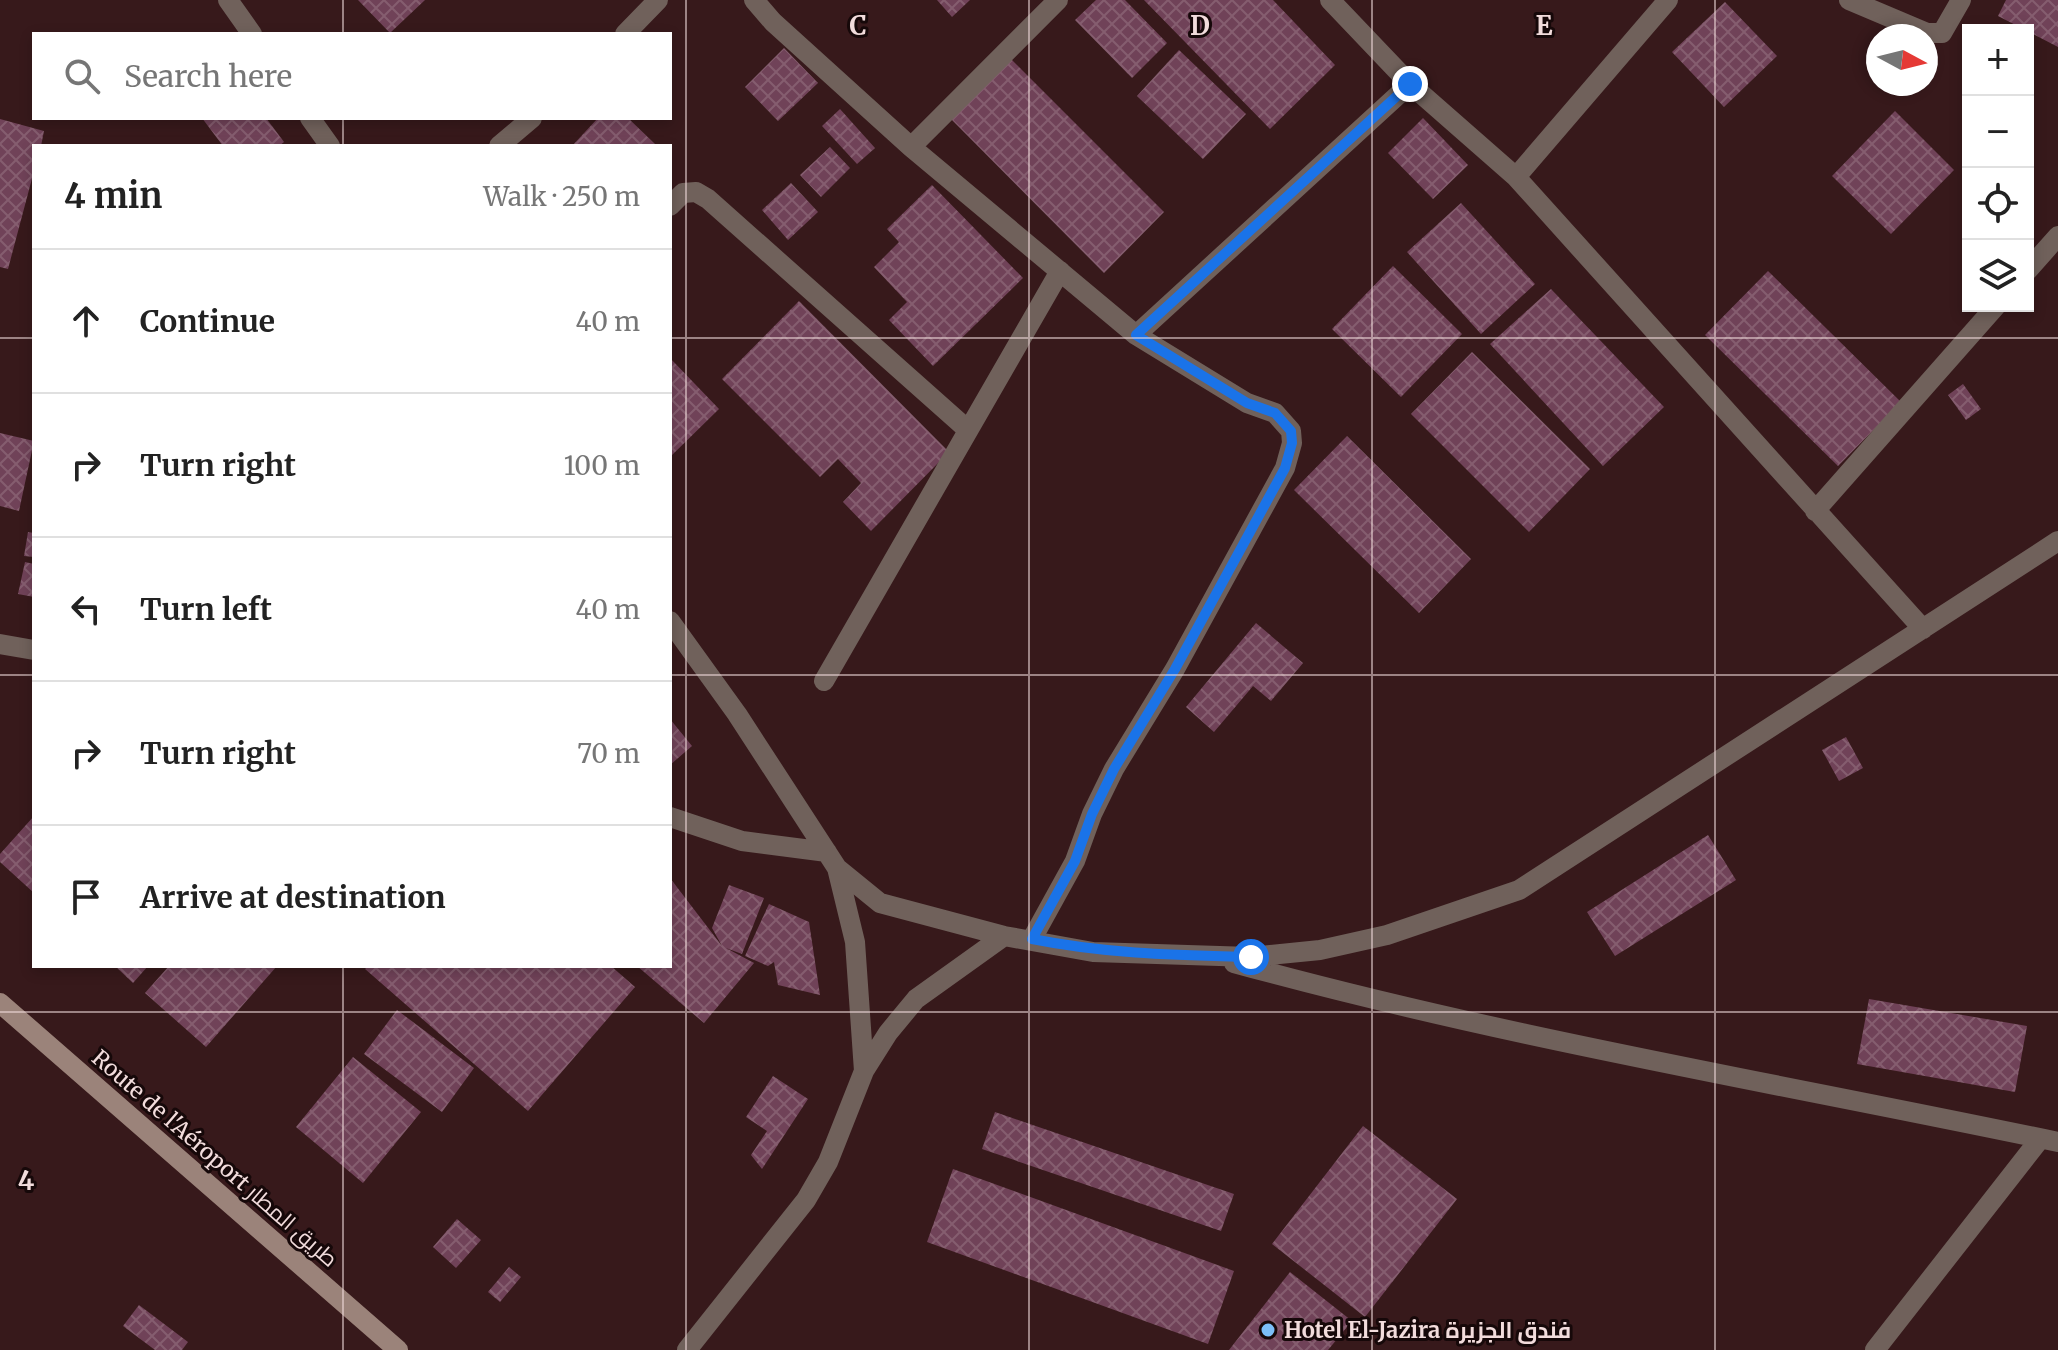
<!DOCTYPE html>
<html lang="en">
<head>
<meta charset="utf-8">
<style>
  body { margin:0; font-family:Merriweather,Cairo,serif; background:#f2f2f2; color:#222 }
  .controls { position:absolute; right:24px; top:24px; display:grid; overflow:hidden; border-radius:0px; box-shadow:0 4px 12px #0003 }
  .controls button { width:72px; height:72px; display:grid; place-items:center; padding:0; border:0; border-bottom:2px solid #e0e0e0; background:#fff; color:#222; font:40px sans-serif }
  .compass { position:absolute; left:1866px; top:24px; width:72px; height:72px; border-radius:50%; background:#fff; box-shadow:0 4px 12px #0003; rotate:97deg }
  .stop { position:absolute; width:24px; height:24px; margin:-18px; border:6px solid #1a73e8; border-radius:50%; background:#fff }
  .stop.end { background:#1a73e8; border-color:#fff; box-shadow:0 2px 8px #0008 }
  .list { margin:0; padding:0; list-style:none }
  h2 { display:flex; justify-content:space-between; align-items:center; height:104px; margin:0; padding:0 32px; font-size:34px }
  h2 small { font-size:26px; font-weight:400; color:#767676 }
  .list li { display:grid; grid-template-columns:52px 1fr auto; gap:24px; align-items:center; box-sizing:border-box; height:144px; padding:0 32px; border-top:2px solid #e0e0e0 }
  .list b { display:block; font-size:30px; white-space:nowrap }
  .list em { font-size:26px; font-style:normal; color:#767676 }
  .icon { flex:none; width:44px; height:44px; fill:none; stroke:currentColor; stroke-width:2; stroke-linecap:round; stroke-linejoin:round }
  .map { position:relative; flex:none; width:2058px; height:1350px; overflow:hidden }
  .search { position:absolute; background:#fff; box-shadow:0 4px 12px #0003; left:32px; top:32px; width:640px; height:88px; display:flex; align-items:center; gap:20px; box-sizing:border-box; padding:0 28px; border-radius:0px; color:#767676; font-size:30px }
  .panel { position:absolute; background:#fff; box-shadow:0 4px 12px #0003; left:32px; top:144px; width:640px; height:824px; border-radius:0px }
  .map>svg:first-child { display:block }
  .building { fill:url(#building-cross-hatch) }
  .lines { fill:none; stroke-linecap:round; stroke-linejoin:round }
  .street { stroke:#70615b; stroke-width:20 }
  .secondary { stroke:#9b837a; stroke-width:20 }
  .route { stroke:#1a73e8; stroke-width:10 }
  .grid { fill:none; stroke:#f2dcdc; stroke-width:2; stroke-opacity:0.55 }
  .poi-dot { fill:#7bbef8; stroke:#160809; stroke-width:3 }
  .labels { text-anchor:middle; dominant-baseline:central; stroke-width:6; stroke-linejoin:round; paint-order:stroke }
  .street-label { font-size:22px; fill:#f2dcdc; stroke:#160809 }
  .poi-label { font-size:22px; font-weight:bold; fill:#f2dcdc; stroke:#160809; text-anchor:start }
  .grid-label { font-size:26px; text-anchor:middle; font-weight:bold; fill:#f2dcdc; stroke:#160809; stroke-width:6; stroke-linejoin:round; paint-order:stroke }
</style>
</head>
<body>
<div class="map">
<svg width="2058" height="1350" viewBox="0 0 2058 1350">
  <defs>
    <pattern id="building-cross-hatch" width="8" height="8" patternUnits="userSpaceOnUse" patternTransform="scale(2)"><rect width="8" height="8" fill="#704258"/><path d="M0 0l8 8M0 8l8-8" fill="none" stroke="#855d6f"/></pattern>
  </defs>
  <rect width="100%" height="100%" fill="#37191b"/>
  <path class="building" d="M358,0H425L390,33Z
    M937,0H970L952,17Z
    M1096,0H1125L1167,43L1132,78L1075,20Z
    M1144,0H1273L1335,65L1270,129Z
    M2006,0H2058V47L1998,16Z
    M1725,2L1777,56L1724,107L1672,52Z
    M784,48L818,83L778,121L745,87Z
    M1179,50L1246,114L1203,159L1137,96Z
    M1011,59L1164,212L1104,273L951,119Z
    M840,109L875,148L857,164L822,126Z
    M1895,111L1954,170L1891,234L1832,176Z
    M202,118H266L284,142L279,146H223Z
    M598,118H628L657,146H572Z
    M1423,118L1468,165L1433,199L1388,153Z
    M0,119L44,131L41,146H34V171L8,269L0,267Z
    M830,147L850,168L821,197L800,175Z
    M791,183L818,212L788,240L762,210Z
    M932,185L1023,278L933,366L889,320L907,302L874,267L899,242L887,229Z
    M1461,203L1535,284L1481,334L1407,252Z
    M1393,266L1462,334L1401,397L1332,329Z
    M1768,271L1901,402L1838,466L1705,335Z
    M1551,289L1664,407L1603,466L1490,344Z
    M799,301L949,452L871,531L843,502L861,483L838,459L820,477L722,379Z
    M1472,352L1590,469L1529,532L1411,414Z
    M670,358L719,409L670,457Z
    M1963,384L1981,409L1966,420L1948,395Z
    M0,433L34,441L19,511L0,506Z
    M1347,436L1471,559L1419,613L1294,490Z
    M28,532L34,533V557L24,556Z
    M25,562L34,564V597L18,594Z
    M1256,623L1303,663L1271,701L1253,686L1214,732L1186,707Z
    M670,719L692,746L670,765Z
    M1846,737L1863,768L1839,781L1822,750Z
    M34,816V893L0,862V854Z
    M1708,835L1736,880L1615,956L1587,912Z
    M670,878L722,946L712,928L729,885L764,898L742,954L726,948L754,963L704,1023L637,966H670Z
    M769,904L809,922L820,995L778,985L774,962L768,966L745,956Z
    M115,966H148L133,983Z
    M169,966H277L206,1047L145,993Z
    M368,966H611L635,987L528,1111L365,969Z
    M1869,999L2027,1026L2015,1092L1857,1064Z
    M397,1010L474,1068L442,1112L364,1054Z
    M353,1057L421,1112L363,1183L296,1127Z
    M773,1076L808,1099L762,1169L751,1155L767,1131L746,1117Z
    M995,1112L1234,1194L1221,1231L982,1149Z
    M1363,1126L1457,1199L1365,1317L1272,1244Z
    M953,1169L1234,1271L1208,1344L927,1242Z
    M457,1219L481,1240L456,1268L433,1247Z
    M509,1267L521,1277L500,1302L488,1292Z
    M1290,1272L1352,1321L1328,1350H1229Z
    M139,1305L188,1342L182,1350H155L123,1326Z"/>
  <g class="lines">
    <path class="street" d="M228,0L252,34
      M754,0L773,22L911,147L1136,335L1247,403L1275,413L1291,431L1292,443L1285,468L1175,669L1114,769L1092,814L1075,861L1032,939
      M1330,0L1410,84L1516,177L1923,629
      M1849,0L1927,33H1942L1961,0
      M625,34L658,0
      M310,118L330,146
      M499,146L532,118
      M911,147L1058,0
      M1516,177L1668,0
      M670,206L683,193L696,192L708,199L968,430
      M2028,270L2058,236
      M1136,335L1410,84
      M1815,511L1996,306
      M670,621L737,714L837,868L880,903L1004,936L1093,952L1251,957L1320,950L1387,935L1519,890L2058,541
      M0,644L34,650
      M824,681L1060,271
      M670,817L742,841L827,852
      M837,868L855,942L864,1071
      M1234,963C1506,1038 1782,1084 2058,1142
      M687,1350L806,1200L828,1162L864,1071L888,1033L916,999L1004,936
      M1875,1350L2040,1139"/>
    <path class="secondary" d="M0,1003L398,1350"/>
  </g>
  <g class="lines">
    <path class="route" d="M1251,957C1175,955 1107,954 1032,939L1075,861L1092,814L1114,769L1175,669L1285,468L1292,443L1291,431L1275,413L1247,403L1136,335L1410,84"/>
  </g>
  <path class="grid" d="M343,0V34M686,0V1350M1029,0V1350M1372,0V1350M1715,0V1350M343,118V146M0,338H34M670,338H2058M0,675H34M670,675H2058M343,966V1350M0,1012H2058"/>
  <circle class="poi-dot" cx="1268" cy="1330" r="8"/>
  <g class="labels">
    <g class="street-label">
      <text transform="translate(215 1158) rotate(41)">Route de l'Aéroport طريق المطار</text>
    </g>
    <g class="poi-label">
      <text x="1284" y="1330">Hotel El-Jazira فندق الجزيرة</text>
    </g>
  </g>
  <g class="grid-label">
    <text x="858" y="35">C</text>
    <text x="1200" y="35">D</text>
    <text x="1544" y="35">E</text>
    <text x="26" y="1190">4</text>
  </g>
</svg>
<div class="controls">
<button>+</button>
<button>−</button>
<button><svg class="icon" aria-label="locate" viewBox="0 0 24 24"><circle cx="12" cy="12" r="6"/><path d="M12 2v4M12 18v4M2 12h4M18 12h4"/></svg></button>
<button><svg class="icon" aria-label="layers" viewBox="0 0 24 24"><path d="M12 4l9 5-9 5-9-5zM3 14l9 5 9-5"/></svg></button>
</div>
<svg class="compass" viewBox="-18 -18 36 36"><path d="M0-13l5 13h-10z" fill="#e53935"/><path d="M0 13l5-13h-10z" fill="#767676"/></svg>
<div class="stop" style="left:1251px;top:957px"></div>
<div class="stop end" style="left:1410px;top:84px"></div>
<div class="search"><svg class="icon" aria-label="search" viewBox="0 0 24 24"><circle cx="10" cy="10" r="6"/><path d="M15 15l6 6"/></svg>Search here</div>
<section class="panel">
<h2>4 min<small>Walk · 250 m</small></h2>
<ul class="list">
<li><svg class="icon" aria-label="ahead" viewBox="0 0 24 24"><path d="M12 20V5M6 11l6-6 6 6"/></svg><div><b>Continue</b></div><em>40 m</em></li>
<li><svg class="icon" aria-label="right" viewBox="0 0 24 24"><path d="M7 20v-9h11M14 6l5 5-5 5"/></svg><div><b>Turn right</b></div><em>100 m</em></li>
<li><svg class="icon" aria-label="left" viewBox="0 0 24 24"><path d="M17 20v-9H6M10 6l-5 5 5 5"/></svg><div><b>Turn left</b></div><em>40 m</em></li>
<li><svg class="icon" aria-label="right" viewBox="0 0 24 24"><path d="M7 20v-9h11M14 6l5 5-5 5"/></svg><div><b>Turn right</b></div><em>70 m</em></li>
<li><svg class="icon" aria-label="arrive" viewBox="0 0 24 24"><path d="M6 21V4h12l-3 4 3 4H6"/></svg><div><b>Arrive at destination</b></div></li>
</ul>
</section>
</div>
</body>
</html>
